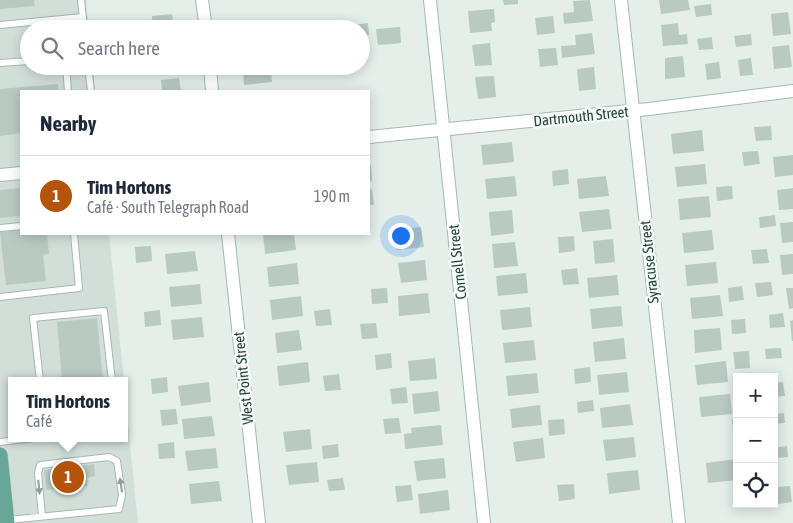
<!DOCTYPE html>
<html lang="en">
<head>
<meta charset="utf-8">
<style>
  body { margin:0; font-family:"Asap Condensed",sans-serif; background:#f6f6f7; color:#1f2937 }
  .controls { position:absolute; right:15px; bottom:15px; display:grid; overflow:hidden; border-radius:0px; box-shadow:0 2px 12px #0003 }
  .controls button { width:45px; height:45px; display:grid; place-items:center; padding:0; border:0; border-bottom:1px solid #e0e1e3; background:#fff; color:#1f2937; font:25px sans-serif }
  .you { position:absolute; left:400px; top:235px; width:18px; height:18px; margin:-12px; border:4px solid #fff; border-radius:50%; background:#1a73e8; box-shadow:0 0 0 8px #1a73e833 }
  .badge { display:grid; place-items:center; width:32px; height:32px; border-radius:50%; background:#b45309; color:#fff; font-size:16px; font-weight:700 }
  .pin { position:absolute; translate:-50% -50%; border:2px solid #fff; box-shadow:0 1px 5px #0006 }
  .popup { position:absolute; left:8px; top:377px; width:120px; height:65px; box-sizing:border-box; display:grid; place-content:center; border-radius:0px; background:#fff; filter:drop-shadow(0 1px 4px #0005); font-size:16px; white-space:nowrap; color:#747a83 }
  .popup b { font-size:19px; color:#1f2937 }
  .popup::after { content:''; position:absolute; left:50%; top:100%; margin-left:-10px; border:10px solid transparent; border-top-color:#fff }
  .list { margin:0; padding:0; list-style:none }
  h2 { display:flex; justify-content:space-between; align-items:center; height:65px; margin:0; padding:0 20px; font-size:21px }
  h2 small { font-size:16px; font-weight:400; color:#747a83 }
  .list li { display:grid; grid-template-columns:32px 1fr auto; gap:15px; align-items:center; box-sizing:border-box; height:80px; padding:0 20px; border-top:1px solid #e0e1e3 }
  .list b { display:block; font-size:19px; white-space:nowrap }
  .list p { margin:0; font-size:16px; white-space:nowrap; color:#747a83 }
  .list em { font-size:16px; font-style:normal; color:#747a83 }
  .icon { flex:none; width:28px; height:28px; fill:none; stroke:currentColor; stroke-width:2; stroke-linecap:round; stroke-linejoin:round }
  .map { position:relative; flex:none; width:793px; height:523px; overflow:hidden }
  .search { position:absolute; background:#fff; box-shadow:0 2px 12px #0003; left:20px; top:20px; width:350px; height:55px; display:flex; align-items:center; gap:12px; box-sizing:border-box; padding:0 18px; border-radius:28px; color:#747a83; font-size:19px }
  .panel { position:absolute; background:#fff; box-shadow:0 2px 12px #0003; left:20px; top:90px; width:350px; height:145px; border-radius:0px }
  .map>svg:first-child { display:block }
  .built { fill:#d2dfd9 }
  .building { fill:#b9cac3 }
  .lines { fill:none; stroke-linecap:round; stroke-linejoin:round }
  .service-casing { stroke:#a6b8b2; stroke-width:8 }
  .minor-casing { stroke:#a6b8b2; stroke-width:14 }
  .primary-casing { stroke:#c1cac8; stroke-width:16 }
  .service { stroke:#fff; stroke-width:6 }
  .minor { stroke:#fff; stroke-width:12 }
  .primary { stroke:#66a798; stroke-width:15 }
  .oneway { fill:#90a09c }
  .labels { text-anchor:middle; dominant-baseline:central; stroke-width:5; stroke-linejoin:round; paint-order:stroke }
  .street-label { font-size:15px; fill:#22423a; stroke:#f5faf8 }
</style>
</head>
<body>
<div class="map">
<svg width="793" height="523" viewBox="0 0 793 523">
  <rect width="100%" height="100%" fill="#e4efea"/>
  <path class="built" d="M0,0H86L89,29H29V66H93L95,91H21V234H109L124,381H12V438H124V386L138,523H0Z"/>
  <path class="building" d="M0,0H34L35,6L0,9Z
    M503,0H518V4L504,5Z
    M590,0L593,21L564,24L563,13L574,12L573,1Z
    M659,0H688L690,10L661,14Z
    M711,4L712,15L696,17L694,6Z
    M494,9L495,22L491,23L492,31L470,33L468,11Z
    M788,12L791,34L773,36L771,14Z
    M172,14L174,29H153L152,16Z
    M553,16L555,33L537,35L535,18Z
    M368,23L369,35L361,36V29H354V25Z
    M678,23L679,35L687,34L688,44L663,46L661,25Z
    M400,27L401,43L378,45L376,29Z
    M592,33L595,54L562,58L561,46L576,45L575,35Z
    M751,34L752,45L736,47L734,36Z
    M712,37L713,49L699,50L697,39Z
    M490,43L492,65L475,66L472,45Z
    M789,45L792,67L774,69L772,47Z
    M556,48L558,65L540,67L538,49Z
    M683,56L685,77L665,79V58Z
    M751,58L753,75L740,76L738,60Z
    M719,62L721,78L707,80L705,64Z
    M270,66L272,82L244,85L243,68Z
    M594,67L596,89L579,91L577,69Z
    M494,76L496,97L478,99L475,77Z
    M179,78L181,91H162L161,80Z
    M58,84V91H21V133L0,136V89Z
    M771,126L772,140L756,141L754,127Z
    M702,130L704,151L673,154L671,134Z
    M512,142L514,162L483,165L481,145Z
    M758,151L760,164L744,166L742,152Z
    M793,155V175L775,177L773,157Z
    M705,164L707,184L677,187L675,167Z
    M369,165H371L372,181H369Z
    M568,169L569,184L553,186L552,171Z
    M515,176L517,196L487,199L485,179Z
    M606,176L609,196L579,199L577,179Z
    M732,186L733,199L717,201L716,187Z
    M21,188V216L0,218V190Z
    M793,188V209L779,210L777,190Z
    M372,189L374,205H369V190Z
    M709,196L711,217L680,220L678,199Z
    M609,209L612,229L582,232L579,212Z
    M512,210L514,233L491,236L489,212Z
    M775,215L776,226L760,228L759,217Z
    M793,222V242L782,243L780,223Z
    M421,227L424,247L397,250L395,230Z
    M21,230V234H47L49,254L43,255L46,281L6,285L0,232Z
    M712,230L714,250L684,253L682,233Z
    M263,234H294L296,250L265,254Z
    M574,236L575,251L559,253L558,237Z
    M613,239L615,262L595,264L593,241Z
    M515,242L518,266L494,268L492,244Z
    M151,246L152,261L136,263L135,247Z
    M767,249L769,263L753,264L751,250Z
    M195,251L198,271L167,274L165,254Z
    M793,254V274L782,275L780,255Z
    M425,260L427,280L401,283L398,263Z
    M716,262L718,283L687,286L685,265Z
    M297,263L299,284L269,287L267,267Z
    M577,268L579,284L563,285L561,270Z
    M526,273L528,293L498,296L496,276Z
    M617,275L619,295L589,298L587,278Z
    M771,282L773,295L757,297L755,283Z
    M200,284L202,304L171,307L169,287Z
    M742,286L744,300L729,302L728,288Z
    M387,288L388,303L372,304L371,289Z
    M786,288H793V308L789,309Z
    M428,293L430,313L399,316L398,296Z
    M720,295L723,316L692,319L690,298Z
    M301,296L303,316L272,320L270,300Z
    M621,306L623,326L592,329L590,309Z
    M530,307L532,327L502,330L500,310Z
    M330,309L332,325L316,326L314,311Z
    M160,310L161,325L145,327L144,312Z
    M783,313L785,327L770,328L769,315Z
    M202,317L204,337L173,340L171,320Z
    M97,318L103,381H62L57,322Z
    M745,319L746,333L732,334L731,320Z
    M793,320V341H792L790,321Z
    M376,323L378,338L362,339L360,324Z
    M720,328L722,350L695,353L694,330Z
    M299,330L302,350L277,353L275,333Z
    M624,338L626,359L595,362L593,342Z
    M534,340L536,360L505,363L503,343Z
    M781,348L782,358L766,359L765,349Z
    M749,351L750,368L735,369L733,352Z
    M391,353L392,368L376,370L375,355Z
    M435,358L437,379L410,381L408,361Z
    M726,361L728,382L697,385L695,365Z
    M308,362L310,382L279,386L277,366Z
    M590,367L591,382L575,384L574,369Z
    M627,372L629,392L599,395L597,375Z
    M537,373L539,393L508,396L506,376Z
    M339,374L341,390L325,391L323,376Z
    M167,377L168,392L152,394L151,379Z
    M209,382L211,402L181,406L178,386Z
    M783,382L785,396L774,397V383Z
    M406,387L408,403L392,404L390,389Z
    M438,391L440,411L414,414L412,394Z
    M730,394L732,414L701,417L699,397Z
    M593,400L594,411L578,413L577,402Z
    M630,404L633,425L602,428L600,408Z
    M540,405L542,425L512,428L510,409Z
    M176,409L178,424L162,426L160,410Z
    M784,413L785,423L774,424V414Z
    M212,416L215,436L184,439L182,419Z
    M399,418L401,433L385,434L383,419Z
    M564,419L565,434L549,436L548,420Z
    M732,419H737V429H733Z
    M441,425L443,445L405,449L404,434L412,433L411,428Z
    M310,429L312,449L286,452L283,432Z
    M634,437L636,457L606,461L603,440Z
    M543,438L545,458L516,462L513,442Z
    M174,442L175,458L159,459L158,444Z
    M338,444L339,457L323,459L322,446Z
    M787,446L788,457L774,458V448Z
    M216,448L218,468L188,471L185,451Z
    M444,458L446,478L417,481L414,461Z
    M736,459L737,480L708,483L706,463Z
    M317,462L319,482L289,485L286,465Z
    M94,464L95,476L87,478L88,486L46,490L44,470Z
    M638,470L640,490L609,494L607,473Z
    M343,478L345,490L329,491L327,480Z
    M219,481L222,501L191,504L189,484Z
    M574,484L575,499L559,501L557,485Z
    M411,485L413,500L397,502L395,486Z
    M790,486L792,502L778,504L776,487Z
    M448,490L450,510L420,514L418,494Z"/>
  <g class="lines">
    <g class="service-casing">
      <path id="service" d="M81,0L84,29
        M0,25L83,17
        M0,63L29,61
        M66,66L68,91
        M88,66L91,91
        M0,228L21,226
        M0,297L79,288L74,234
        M40,381L33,318L104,311L112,381
        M0,442L33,438
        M8,520L119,509L122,495L117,461L109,457L40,465L38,473L42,516"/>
    </g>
    <g class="minor-casing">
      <path id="minor" d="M202,0L206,29
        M430,0L484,523
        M621,0L679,523
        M210,66L212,91
        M369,137L649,109L793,91
        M0,175L21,173
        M228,234L259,523"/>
    </g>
    <g class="primary-casing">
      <path id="primary" d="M0,455L7,523"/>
    </g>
    <use href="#service" class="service"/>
    <use href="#minor" class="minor"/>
    <use href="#primary" class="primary"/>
  </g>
  <defs><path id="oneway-solid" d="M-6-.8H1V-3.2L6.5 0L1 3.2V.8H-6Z" transform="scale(1.25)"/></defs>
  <g class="oneway">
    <use href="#oneway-solid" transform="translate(121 485) rotate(-98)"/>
    <use href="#oneway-solid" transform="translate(39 487) rotate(84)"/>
  </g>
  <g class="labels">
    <g class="street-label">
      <text transform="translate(581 116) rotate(-6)">Dartmouth Street</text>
      <text transform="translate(457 262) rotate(-96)">Cornell Street</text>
      <text transform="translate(649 262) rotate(-96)">Syracuse Street</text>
      <text transform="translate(243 378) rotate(-96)">West Point Street</text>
    </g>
  </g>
</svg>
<div class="controls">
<button>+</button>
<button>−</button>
<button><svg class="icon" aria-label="locate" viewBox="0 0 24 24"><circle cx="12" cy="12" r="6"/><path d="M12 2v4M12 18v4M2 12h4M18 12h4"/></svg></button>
</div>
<div class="you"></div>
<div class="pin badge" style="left:68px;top:477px">1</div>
<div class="popup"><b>Tim Hortons</b>Café</div>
<div class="search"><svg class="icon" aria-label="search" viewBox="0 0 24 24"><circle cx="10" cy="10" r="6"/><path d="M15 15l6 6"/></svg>Search here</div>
<section class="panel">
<h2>Nearby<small></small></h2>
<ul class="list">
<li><span class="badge">1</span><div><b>Tim Hortons</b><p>Café · South Telegraph Road</p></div><em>190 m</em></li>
</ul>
</section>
</div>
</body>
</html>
